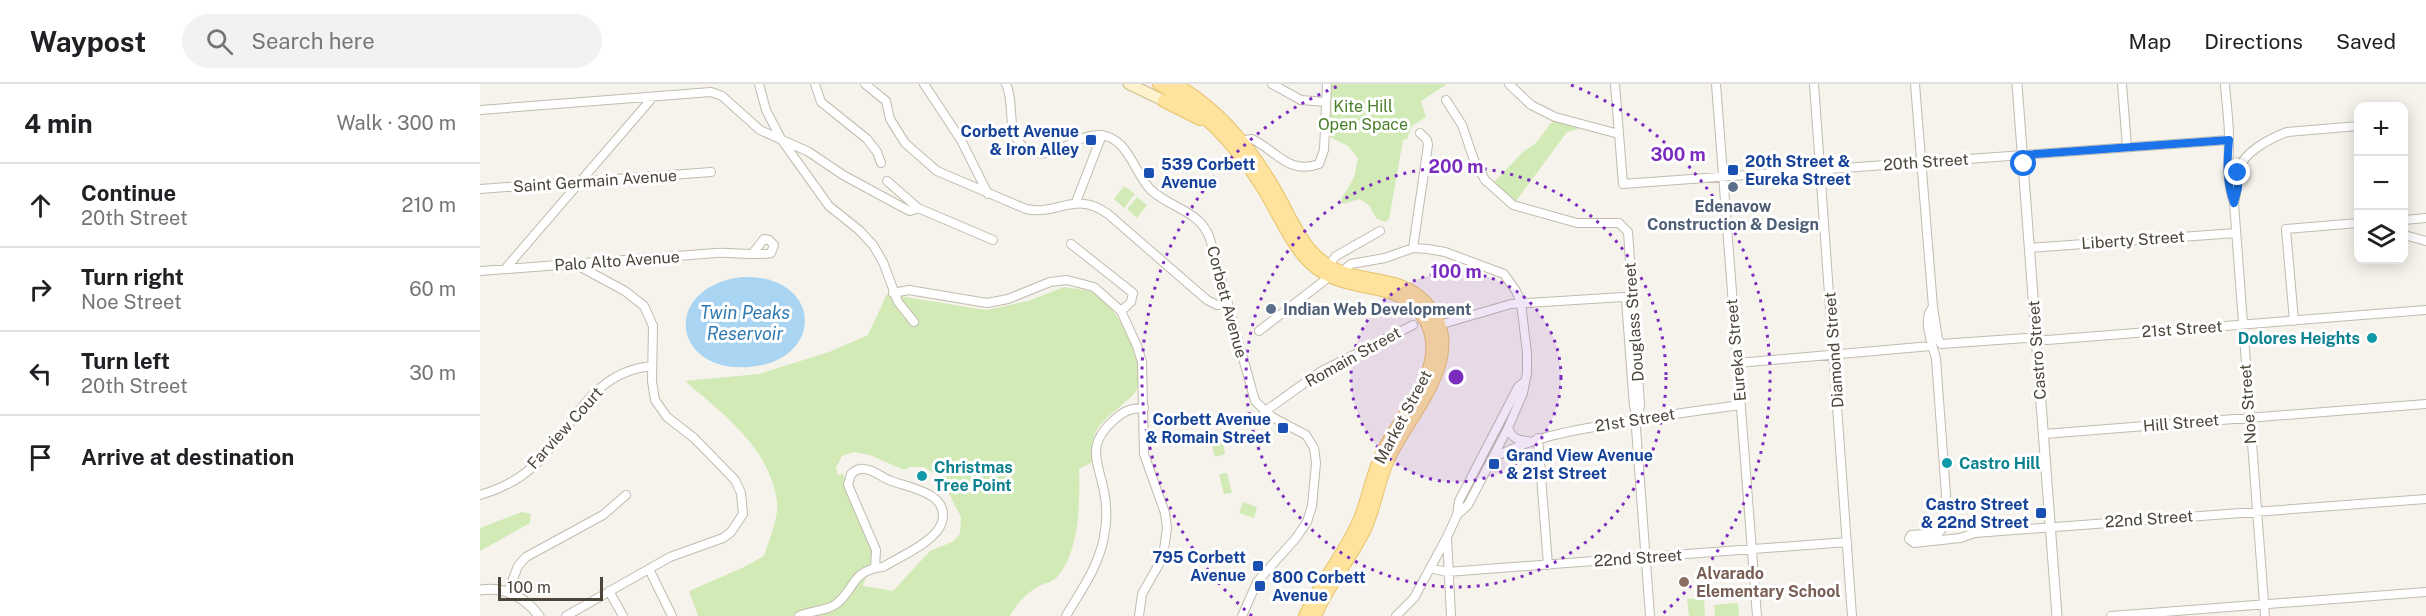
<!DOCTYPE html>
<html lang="en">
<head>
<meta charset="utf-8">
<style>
  body { margin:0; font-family:"Public Sans",sans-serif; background:#f2f2f2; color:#202124 }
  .controls { position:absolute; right:18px; top:18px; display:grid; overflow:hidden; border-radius:12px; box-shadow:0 3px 15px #0003 }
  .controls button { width:54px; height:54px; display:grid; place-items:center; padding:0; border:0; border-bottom:2px solid #e0e0e0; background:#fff; color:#202124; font:30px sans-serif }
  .scale { position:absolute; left:18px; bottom:15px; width:105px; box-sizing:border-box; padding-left:6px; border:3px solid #4b4439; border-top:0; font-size:16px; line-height:21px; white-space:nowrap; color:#4b4439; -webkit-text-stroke:4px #fff; paint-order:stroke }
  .stop { position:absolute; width:18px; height:18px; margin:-14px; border:4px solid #1a73e8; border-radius:50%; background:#fff }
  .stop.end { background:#1a73e8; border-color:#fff; box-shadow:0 2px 6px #0008 }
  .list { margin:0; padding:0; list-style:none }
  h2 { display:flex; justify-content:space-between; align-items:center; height:78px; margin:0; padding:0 24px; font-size:26px }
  h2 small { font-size:20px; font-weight:400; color:#757577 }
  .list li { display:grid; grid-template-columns:39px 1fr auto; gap:18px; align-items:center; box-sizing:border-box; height:84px; padding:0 24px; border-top:2px solid #e0e0e0 }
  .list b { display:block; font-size:22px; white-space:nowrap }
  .list p { margin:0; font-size:20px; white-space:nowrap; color:#757577 }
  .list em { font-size:20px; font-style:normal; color:#757577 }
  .icon { flex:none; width:33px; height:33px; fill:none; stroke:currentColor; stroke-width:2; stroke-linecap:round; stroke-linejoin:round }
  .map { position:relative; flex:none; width:1946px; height:532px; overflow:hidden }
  header { display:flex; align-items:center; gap:36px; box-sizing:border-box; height:84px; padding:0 30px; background:#fff; border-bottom:2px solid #e0e0e0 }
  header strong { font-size:28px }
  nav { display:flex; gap:33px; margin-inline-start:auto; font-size:21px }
  .search { width:420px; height:54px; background:#f2f2f2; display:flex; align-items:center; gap:15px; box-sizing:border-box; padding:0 21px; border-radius:33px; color:#757577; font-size:22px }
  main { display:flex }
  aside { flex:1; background:#fff }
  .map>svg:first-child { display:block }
  .green { fill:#d2eab5; fill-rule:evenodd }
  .water { fill:#a9d4f2 }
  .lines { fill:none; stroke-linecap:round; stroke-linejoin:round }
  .minor-casing { stroke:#c2bbae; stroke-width:10 }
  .tertiary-casing { stroke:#c2bbae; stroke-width:11 }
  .secondary-casing { stroke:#d6c79b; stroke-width:13 }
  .primary-casing { stroke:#e6c16a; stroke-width:14 }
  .minor { stroke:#fff; stroke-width:8 }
  .tertiary { stroke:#fff; stroke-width:9 }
  .secondary { stroke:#fff3cd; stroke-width:10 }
  .primary { stroke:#ffe39c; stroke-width:12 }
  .route { stroke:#1a73e8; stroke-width:8 }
  .ring { fill:none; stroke:#7b2cbf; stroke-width:3; stroke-dasharray:3 6 }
  .transit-dot { fill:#1a4fb4; stroke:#fff; stroke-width:2 }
  .service-dot { fill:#5c6f8a; stroke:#fff; stroke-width:2 }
  .culture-dot { fill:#0f9aa8; stroke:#fff; stroke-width:2 }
  .education-dot { fill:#8d6e63; stroke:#fff; stroke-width:2 }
  .labels { text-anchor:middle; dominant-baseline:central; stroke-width:6; stroke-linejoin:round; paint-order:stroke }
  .park-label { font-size:16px; fill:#4a7f2a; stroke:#fff }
  .transit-label { font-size:16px; font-weight:bold; fill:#164399; stroke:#fff; text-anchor:end }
  .street-label { font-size:16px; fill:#4b4439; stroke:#fff }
  .service-label { font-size:16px; font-weight:bold; fill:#4e5e75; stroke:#fff }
  .culture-label { font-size:16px; font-weight:bold; fill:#0d838f; stroke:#fff; text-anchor:start }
  .education-label { font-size:16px; font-weight:bold; fill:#785e54; stroke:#fff; text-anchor:start }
  .water-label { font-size:18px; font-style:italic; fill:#2e7ab2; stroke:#fff }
  .centre { fill:#7b2cbf; stroke:#fff; stroke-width:3 }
  .ring-label { font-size:18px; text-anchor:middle; font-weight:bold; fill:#7b2cbf; stroke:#fff; stroke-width:6; stroke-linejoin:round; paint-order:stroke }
</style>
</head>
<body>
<header>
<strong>Waypost</strong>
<div class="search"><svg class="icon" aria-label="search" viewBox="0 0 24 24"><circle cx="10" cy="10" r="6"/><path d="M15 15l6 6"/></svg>Search here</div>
<nav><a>Map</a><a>Directions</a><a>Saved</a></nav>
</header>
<main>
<aside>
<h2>4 min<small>Walk · 300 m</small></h2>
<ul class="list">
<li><svg class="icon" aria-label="ahead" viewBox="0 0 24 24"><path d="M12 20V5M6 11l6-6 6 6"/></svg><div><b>Continue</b><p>20th Street</p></div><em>210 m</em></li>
<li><svg class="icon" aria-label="right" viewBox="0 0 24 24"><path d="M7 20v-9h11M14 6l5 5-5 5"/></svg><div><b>Turn right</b><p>Noe Street</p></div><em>60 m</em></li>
<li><svg class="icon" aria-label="left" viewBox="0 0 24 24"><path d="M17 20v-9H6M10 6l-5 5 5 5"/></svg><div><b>Turn left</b><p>20th Street</p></div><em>30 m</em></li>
<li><svg class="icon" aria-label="arrive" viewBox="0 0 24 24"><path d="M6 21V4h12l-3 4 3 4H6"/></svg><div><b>Arrive at destination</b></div></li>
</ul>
</aside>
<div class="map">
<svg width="1946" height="532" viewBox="0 0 1946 532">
  <rect width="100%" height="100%" fill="#f6f3ec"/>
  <path class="green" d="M852,0H967L941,17L946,33L932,42L927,55L923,56L909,135L905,138L896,134L889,121L879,115L863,120L861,116L874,93L878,74L868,62L850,53Z
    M1075,33L1099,41L1098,45L1087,48L1033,121L1010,102L1044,67L1056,59Z
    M644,102L655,110L644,124L634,115Z
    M657,113L667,121L657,134L647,125Z
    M584,203C596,205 609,205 619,212C640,227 668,284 656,307C653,312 647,316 643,320C621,339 608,346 614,377L599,385C600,417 600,469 576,494C572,498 565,499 559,502C548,508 536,520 530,532H218L209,507L262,484L284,472C289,456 299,434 297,417C289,363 244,331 205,297L279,290L349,268L388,251L407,210L506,226L548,217ZM374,368L390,371L424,386L431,383H444L456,391L460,398H465V402L481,433L480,450L472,458L450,467L413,507L383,502C386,493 393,479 392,470C389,447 370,414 363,390L358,391L356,384L362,372Z
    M730,354H742L745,370L735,373Z
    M747,389L752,409L744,410L739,390Z
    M763,418L777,423L774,434L759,429Z
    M42,428L51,430L50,439L0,467V444Z
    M1224,514L1225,532H1209L1207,515Z
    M1258,519L1259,532H1235L1234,521Z"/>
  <path class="water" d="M262,193C343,190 346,277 269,283C191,289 181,203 262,193Z"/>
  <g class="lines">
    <g class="minor-casing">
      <path id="minor" d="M279,0L286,26L301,55L349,122L379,146L393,161L403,178L418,218L434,238
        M335,0L341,18L387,55L397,68L401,79
        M385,0L406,17L410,35L425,59L457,87L546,125C577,132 596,106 628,130L727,216L737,221H747
        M444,0L481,56L508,110
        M526,0C536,21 524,48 545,64C571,82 594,50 619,51C648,52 654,89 671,106C690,124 721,127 730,155L775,317L792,333L826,351L834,364L836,379L832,422L827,438L816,454L777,498L762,532
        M792,0L821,16L846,18
        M1029,0L1051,21L1075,33L1139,50
        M1135,0L1143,100L1749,56
        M1236,0L1277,532
        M1334,0L1372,532
        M1435,0L1453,223L1458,255L1461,260L1546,254L1567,256L1946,226
        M1642,0L1647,63
        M1745,0C1746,17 1749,35 1749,53C1749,76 1746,96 1754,119L1785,532
        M966,16L982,41L994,76L1005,96L1033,121L1097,139H1139L1148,148L1160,321L1156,344L1170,532
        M0,26L231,8L242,12L280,46L329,68L363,91L422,123L430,127L438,124
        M760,61L766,56L772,55C797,67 808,91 839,80L844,66L847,0
        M407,97L438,124L513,156
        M0,105L231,88
        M596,118L622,51
        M1754,119C1758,105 1756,97 1759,86C1763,68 1791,54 1807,48L1878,42
        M1924,136L1946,134
        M1924,151L1946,157
        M591,160L653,209L651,218L641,227
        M933,164L948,61L947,56L940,49
        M1550,164L1756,149
        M848,182L856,172L900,147
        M25,185L173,13
        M0,187L236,169C247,168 285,172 291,169L294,161L289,156L284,155L273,169
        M860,189L871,180L905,174L933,164L948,165L965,168L1024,190L1036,207L1041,219L1047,269V289L1043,309L1028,344L988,421L977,431
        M413,209L429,206L507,219L528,215L570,198L587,196L614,203L641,227L657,262L662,278L664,370L685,429L687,444L683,473L662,510L659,532
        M1814,237L1806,145L1878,139
        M959,241L1031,220L1143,213L1146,216L1154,322L1157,333
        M779,247L849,193
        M1258,279L1451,262
        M784,328L840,288L933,241
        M1028,344C1032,354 1037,356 1047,357
        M1564,350L1946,320
        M1058,354L1068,481
        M1013,374C1054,352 1096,346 1142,338C1181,332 1221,326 1261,321
        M0,411C21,405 40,395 56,380C95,342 110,288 172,282
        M967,454L971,532
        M1429,455L1434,459L1480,454L1495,449L1946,415
        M1429,455L1431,451L1459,449L1465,440L1466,411L1456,275C1453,261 1441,235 1453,223
        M950,484L967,488L1367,458
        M169,485L192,532
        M129,507L143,532
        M28,508L38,482L46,473L123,431L146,411
        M86,532L190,473L243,454L251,448L263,430L261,409L255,396L214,354L187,333L175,316L172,297L173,242L164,222L145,207L95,180
        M319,532C331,526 345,528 356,520C375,506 371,486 403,483C419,473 457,457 462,438C470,408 428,404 409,396C401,393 393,385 384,385C378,384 375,387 371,390L368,401L396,466L395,484
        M586,532C601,506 618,484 624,453C627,438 627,422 624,407C617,375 606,360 635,335C644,327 651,324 664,324
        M916,532L934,514L967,453L977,431L979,417L1038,303L1045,297
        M1631,532L1946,508"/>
    </g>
    <g class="tertiary-casing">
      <path id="tertiary" d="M1537,0L1577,532
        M0,506C24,502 45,513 59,532"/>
    </g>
    <g class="secondary-casing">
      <path id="secondary" d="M649,0L691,20"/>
    </g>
    <g class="primary-casing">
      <path id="primary" d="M679,0C719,22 757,62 781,101C796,124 806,150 823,171C859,214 903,192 935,223C950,238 955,257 951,277C944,309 919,337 904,365C892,388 889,414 879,437C864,471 840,499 825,532
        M695,0C739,25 771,64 796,108C807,127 816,150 831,167C865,206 912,185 944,217C994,268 929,329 908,376C898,398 895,423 885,445C870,475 848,501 835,532
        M684,17L720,35"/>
    </g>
    <use href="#minor" class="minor"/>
    <use href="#tertiary" class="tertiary"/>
    <use href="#secondary" class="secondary"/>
    <use href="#primary" class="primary"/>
  </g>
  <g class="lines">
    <path class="route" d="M1544,80L1543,71L1749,56C1747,78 1746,98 1754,119L1758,104V89"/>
  </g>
  <circle cx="976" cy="293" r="105" fill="#7b2cbf" fill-opacity=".12"/>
  <g class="ring">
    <circle cx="976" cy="293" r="105"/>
    <circle cx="976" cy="293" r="210"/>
    <path d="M772 532A314 314 0 0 1 861 1M1091 1A314 314 0 0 1 1180 532"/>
  </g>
  <g class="transit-dot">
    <rect x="605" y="50" width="12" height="12" rx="3"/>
    <rect x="1247" y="80" width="12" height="12" rx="3"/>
    <rect x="663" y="83" width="12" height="12" rx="3"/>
    <rect x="797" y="338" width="12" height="12" rx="3"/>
    <rect x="1008" y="374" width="12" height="12" rx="3"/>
    <rect x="1555" y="423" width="12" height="12" rx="3"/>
    <rect x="772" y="476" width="12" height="12" rx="3"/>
    <rect x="774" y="496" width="12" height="12" rx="3"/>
  </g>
  <g class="service-dot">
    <circle cx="1253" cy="103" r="6"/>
    <circle cx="791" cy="225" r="6"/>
  </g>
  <g class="culture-dot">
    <circle cx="1892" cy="254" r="6"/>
    <circle cx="1467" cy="379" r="6"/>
    <circle cx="442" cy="392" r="6"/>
  </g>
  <circle class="education-dot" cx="1204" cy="498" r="6"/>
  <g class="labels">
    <g class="park-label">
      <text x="883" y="22">Kite Hill<tspan x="883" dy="18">Open Space</tspan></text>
    </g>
    <g class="transit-label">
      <text x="599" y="47">Corbett Avenue<tspan x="599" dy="18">&amp; Iron Alley</tspan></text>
      <text x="1265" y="77" text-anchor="start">20th Street &amp;<tspan x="1265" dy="18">Eureka Street</tspan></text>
      <text x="681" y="80" text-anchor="start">539 Corbett<tspan x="681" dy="18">Avenue</tspan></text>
      <text x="791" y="335">Corbett Avenue<tspan x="791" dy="18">&amp; Romain Street</tspan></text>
      <text x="1026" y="371" text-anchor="start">Grand View Avenue<tspan x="1026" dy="18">&amp; 21st Street</tspan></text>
      <text x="1549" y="420">Castro Street<tspan x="1549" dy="18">&amp; 22nd Street</tspan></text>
      <text x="766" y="473">795 Corbett<tspan x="766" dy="18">Avenue</tspan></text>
      <text x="792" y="493" text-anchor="start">800 Corbett<tspan x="792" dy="18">Avenue</tspan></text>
    </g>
    <g class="street-label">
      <text transform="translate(1446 78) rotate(-4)">20th Street</text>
      <text transform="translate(115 97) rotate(-4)">Saint Germain Avenue</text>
      <text transform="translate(1653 156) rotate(-4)">Liberty Street</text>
      <text transform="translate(137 177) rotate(-4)">Palo Alto Avenue</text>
      <text transform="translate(747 218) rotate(75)">Corbett Avenue</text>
      <text transform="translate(1154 238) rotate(-94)">Douglass Street</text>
      <text transform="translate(1702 245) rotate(-4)">21st Street</text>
      <text transform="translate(1256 266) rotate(-95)">Eureka Street</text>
      <text transform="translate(1354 266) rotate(-94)">Diamond Street</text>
      <text transform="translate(1557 266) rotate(-94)">Castro Street</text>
      <text transform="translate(873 273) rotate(-29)">Romain Street</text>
      <text transform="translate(1768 320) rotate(-94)">Noe Street</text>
      <text transform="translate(923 333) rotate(-62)">Market Street</text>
      <text transform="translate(1155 336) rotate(-9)">21st Street</text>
      <text transform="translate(1701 339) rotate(-5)">Hill Street</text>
      <text transform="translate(85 344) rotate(-48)">Farview Court</text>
      <text transform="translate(1669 435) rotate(-4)">22nd Street</text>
      <text transform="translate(1158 474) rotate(-4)">22nd Street</text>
    </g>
    <g class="service-label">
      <text x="1253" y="122">Edenavow<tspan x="1253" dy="18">Construction &amp; Design</tspan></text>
      <text x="803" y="225" text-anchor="start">Indian Web Development</text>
    </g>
    <g class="culture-label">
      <text x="1880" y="254" text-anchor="end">Dolores Heights</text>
      <text x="1479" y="379">Castro Hill</text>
      <text x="454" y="383">Christmas<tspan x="454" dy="18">Tree Point</tspan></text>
    </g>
    <g class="education-label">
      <text x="1216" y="489">Alvarado<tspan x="1216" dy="18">Elementary School</tspan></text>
    </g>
    <g class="water-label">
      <text x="265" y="228">Twin Peaks<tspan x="265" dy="21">Reservoir</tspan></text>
    </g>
  </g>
  <circle cx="976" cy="293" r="9" class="centre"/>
  <g class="ring-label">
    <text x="1198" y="77">300 m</text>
    <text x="976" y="89">200 m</text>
    <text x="976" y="194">100 m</text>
  </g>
</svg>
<div class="controls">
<button>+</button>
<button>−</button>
<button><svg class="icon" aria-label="layers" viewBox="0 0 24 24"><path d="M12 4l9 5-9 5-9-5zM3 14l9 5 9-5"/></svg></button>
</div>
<div class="scale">100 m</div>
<div class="stop" style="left:1544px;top:80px"></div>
<div class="stop end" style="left:1758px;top:89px"></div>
</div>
</main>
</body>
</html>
